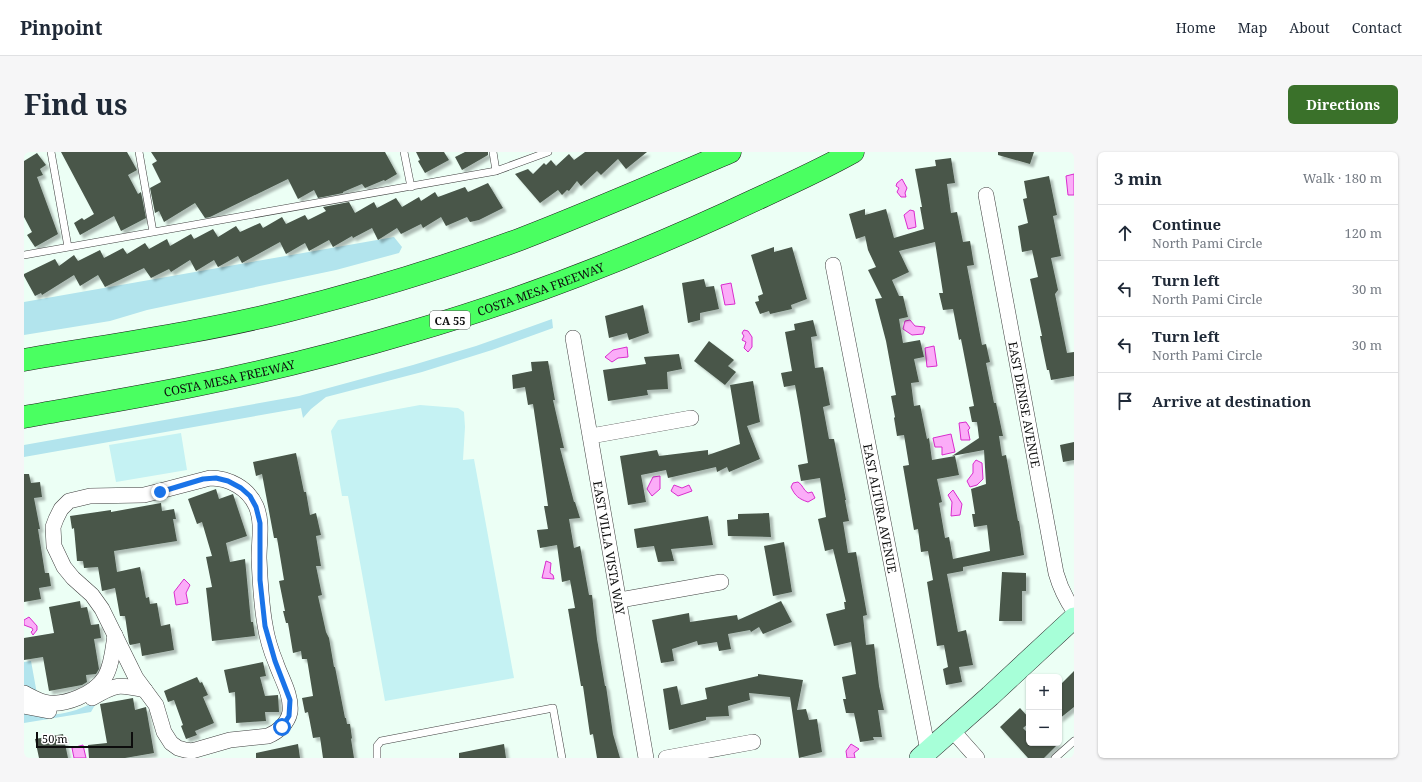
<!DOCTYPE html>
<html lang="en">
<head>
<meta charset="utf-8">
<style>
  body { margin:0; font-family:"Noto Serif",serif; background:#f6f6f7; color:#1f2937 }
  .controls { position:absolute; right:12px; bottom:12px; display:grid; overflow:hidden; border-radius:6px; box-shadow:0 1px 3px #0004 }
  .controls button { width:36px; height:36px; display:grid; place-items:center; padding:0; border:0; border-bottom:1px solid #e0e1e3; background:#fff; color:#1f2937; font:20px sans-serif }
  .scale { position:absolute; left:12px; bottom:10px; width:97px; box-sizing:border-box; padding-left:4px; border:2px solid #0d0d0d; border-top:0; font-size:11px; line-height:14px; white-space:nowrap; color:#0d0d0d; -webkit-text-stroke:3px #fff; paint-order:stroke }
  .stop { position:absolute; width:12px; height:12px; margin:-9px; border:3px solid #1a73e8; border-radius:50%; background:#fff }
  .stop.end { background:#1a73e8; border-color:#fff; box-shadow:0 1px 4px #0008 }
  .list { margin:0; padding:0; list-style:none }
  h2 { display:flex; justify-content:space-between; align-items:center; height:52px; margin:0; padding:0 16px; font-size:17px }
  h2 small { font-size:13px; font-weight:400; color:#747a83 }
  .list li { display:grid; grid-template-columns:26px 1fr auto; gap:12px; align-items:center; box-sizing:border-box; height:56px; padding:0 16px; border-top:1px solid #e0e1e3 }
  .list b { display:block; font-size:15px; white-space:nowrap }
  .list p { margin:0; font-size:13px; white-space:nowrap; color:#747a83 }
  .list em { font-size:13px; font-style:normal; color:#747a83 }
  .icon { flex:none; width:22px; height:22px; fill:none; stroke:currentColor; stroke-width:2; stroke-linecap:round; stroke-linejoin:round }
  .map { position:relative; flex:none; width:1050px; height:606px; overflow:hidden; border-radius:6px }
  header { display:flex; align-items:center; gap:24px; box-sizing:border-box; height:56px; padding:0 20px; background:#fff; border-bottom:1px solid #e0e1e3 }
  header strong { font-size:19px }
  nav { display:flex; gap:22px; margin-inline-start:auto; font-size:14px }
  .intro { display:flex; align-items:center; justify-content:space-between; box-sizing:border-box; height:96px; padding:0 24px }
  h1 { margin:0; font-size:28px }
  .button { padding:10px 18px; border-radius:6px; background:#3a712a; color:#fff; font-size:14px; font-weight:700 }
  main { display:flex; gap:24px; padding:0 24px }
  aside { flex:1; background:#fff; border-radius:6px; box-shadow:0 1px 3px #0004 }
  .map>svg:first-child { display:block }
  .green { fill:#b2e4ed }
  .pitch { fill:#c5f2f3 }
  .water { fill:#fbacf8; stroke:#d92ccd }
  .building { fill:#485649; fill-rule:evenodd; filter:url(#shadow) }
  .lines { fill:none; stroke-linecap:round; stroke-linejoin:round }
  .lane-casing { stroke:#404040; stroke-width:8 }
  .street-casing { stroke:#404040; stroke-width:16 }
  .secondary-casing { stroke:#2f2f2f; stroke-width:22 }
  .highway-casing { stroke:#1e1e1e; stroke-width:23 }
  .lane { stroke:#fff; stroke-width:7 }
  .street { stroke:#fff; stroke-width:15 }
  .secondary { stroke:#a7ffd8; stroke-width:21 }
  .highway { stroke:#4aff61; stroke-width:22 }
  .route { stroke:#1a73e8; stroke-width:5 }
  .labels { text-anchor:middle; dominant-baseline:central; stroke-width:4; stroke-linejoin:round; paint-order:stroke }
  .shield { fill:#fff; stroke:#565656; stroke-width:1 }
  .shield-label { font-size:11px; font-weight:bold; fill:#0d0d0d }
  .street-label { font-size:12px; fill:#0d0d0d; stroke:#fff }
</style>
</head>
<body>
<header>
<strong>Pinpoint</strong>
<nav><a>Home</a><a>Map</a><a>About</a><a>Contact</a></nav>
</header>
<div class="intro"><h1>Find us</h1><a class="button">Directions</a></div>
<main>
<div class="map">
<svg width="1050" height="606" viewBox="0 0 1050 606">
  <defs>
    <filter id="shadow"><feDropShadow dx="3.5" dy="3.5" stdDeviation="1" flood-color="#0004"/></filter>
  </defs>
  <rect width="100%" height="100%" fill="#ecfff5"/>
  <path class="green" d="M370,85L378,95L375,101L312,118L123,158L86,169L0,183V150Z
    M528,167L529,176L468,198L398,220L302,245L287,257L279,266L277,256L0,305V293L275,244L389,213L452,194Z
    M7,509L13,542L3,534L0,533V510Z
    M70,550L72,551L67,560L0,571V560C29,564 43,564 70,550Z"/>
  <path class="pitch" d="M396,253L434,256L440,260L441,275L439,308L450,307L490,526L361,549L324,344H318L307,279L314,268Z
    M157,281L163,318L92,330L85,293Z"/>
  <path class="water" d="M1050,22V43H1044L1042,24Z
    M878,27L883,36L881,41L882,45H877L873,40L875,36L872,34L873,31Z
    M886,58L890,59L892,75L884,77L880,63Z
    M707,131L711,152L701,153L697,133Z
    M886,168L891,174L901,175L899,182L888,183L879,177L881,169Z
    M720,178L724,179L728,185V195L724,200L720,196L722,190L718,188L720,184L718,181Z
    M910,194L913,214L903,215L901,196Z
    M603,195L604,205L594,206L588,210L581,205L589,198Z
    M942,270L946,276L944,278L946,288H937L935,271Z
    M927,282L931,300L918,303V295H911L909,286Z
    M952,308L958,311L959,327L953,333L946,335L943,329L949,321V312Z
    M636,324V337L628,344L623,337L629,325Z
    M774,330C779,333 779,338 784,341L788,340L791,346L784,350C775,347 771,344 767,335L769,331Z
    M650,333L658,336L665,333L668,339L654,344L647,339Z
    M929,338L938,352L936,363L927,364L928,350L924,343Z
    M522,409L527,411L526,421L529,423L530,427L518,426Z
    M160,427L166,433L162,441L164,451L152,453L150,440Z
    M5,465L13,474V478L9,483L7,480L9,478L8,476L0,473V468Z
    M827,592L835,597L830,601L831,606H823L822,599Z
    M59,593L62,606H50L48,596Z"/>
  <path class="building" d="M37,0H103L113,18L104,23L114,42L117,40L122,66L97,79L90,64L56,83L50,71L58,66L60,68L70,62Z
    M127,0H361L373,22L361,29L360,28L341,36L338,32L319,40V41L294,46L290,38L274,47L264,27L186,65L181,66L171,51L140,70L135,59L131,61L126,36L137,30L128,12L133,9Z
    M392,0H420L425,8L401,21L394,9L396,8Z
    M441,0H464V3L438,18L431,5Z
    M561,0H623L602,17L594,7L577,23L573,19L557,34L553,29L545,39L543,38L538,43L534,38L516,51L491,22L504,17L509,22L520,11L522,13L527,8L532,14L545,2L550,8Z
    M974,0H1010L1006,12L974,3Z
    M13,1L22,13L16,17L19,23L13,25L34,82L11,95L3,83L8,80L0,65V9Z
    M927,6L931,31L923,32L927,61L933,60L939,90L946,89L950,113L943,114L958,193L962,192L966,210L962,211L970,251H972L979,284H975L978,304L982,303L994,369H995L1000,403L939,415V419L923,422L934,480L942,478L949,513L935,515L938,530L922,533L919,517L924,515L920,493L913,494L903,430L909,428L904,399L897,400L894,377L890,378L879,314L885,313L880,283L873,284L870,266L871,265L867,244L872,243L862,189L851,147L858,146L844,118L852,115L844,98L841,84L832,87L825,62L841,57V63L862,57L870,86L900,77L896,55H898L891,17L912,14L911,8ZM911,90L919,141H915L919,158L929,157L935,188L937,187L950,254L945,255L948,270H953L955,286L928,304L960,298L962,332L947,337L951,362H948L950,375L963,373L966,399L929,407L925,385L921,386L915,351L918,350L913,327L935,323L931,304L908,308L905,286L903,287L896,253L890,254L887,231L895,230L890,207L900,205L896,188L879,191L875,167L884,165L879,144H875L868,128L885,120L875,99Z
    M1025,24L1033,63L1029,64L1037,104L1027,106L1034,138L1031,142L1043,201L1050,200V224L1027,228L1025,218H1023L1016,184H1018L1006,127L1014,125L1008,98L998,100L994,74L1004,71L999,47L1003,46L1000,29Z
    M464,31L479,56L455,68L446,70L443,65L422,74L417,65L399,76L397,72L377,82L373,76L354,88L348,76L329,86L328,84L309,95L305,88L285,99L281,91L262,102L256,90L218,111L214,104L194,115L190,108L172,119L166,108L147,120L145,117L127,126L120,116L81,135L74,123L56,134L50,123L18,143L17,141L11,144L0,124V122L31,107L35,114L50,103L54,109L76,98L80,106L99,96L103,102L121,91L125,97L143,87L146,94L167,82L170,87L189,77L194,85L212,74L216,80L236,71L239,76L258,65L262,72L281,63L284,68L302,59L299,55L325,50L331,61L350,50L353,56L372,46L378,55L395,45L397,49L411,40L414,45L441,35L444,40Z
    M750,95V100L768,95L783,147L767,153L768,157L746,162L745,159L736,162L731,150L735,149L734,144L739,142L727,103Z
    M680,127L682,135L690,134L695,157L676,161V168L664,171L658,131Z
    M619,153L625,181L605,188L603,181L585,186L581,164Z
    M789,168L793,184L787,185L791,216L799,215L806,253L799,255L805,287H810L822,348H821L825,369L819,370L824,401L832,400L843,463L839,464L842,493L850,492L855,534L860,558H854L858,585H849L850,588L836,590L830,561H822L819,547H822L818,525L832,522L827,490L810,494L802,462L821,457L820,450H822L809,397L801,399L794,367L802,365L796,326L777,329L774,313L784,311L776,261L771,233L760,235L757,221L768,219L761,180L771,178L770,172Z
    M685,189L710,208L704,214L712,220L701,233L670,209Z
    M655,202L658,217L643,220L644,237L623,238L624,243L584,249L579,218L622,212L620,205Z
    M524,209L531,248H529L540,296H536L550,350H551L556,366L545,367L550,396L556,394L565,443H568L573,487L581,534H582L589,582L596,606H573L569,582L566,583L559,534H557L544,457L551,456L546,428L538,430L533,393L516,396L513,378L524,377L520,354H524L509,252L504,253L501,235L489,237L488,223L508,219L507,210Z
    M729,229L736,270L723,274L736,307L705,320L703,315L693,320L692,315L644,326L642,318L617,323L622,350L604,353L596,304L633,298L635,304L684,298V303L716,292L706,233Z
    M1050,290V308L1039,310L1036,293Z
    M272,301L280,340H282L286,363L292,361L297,383L292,384L297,414H292L298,443L294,444L302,480L305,486L310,515H311L321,566H322L323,572H326L328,586L327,587L330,606H299L296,585L289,586L284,560L281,561L278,546L289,544L283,507H278L277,499L269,501L264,471H262L259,459H261L255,429L260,428L253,386H250L238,322L232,324L229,310Z
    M0,322H5L7,331L16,330L18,345L10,346L16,377H14L21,421H25L27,434L15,436L17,447L0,450Z
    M192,337L195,347L209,342L223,384L202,391L206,410L221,407L227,470H229L231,484L188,489L182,436L188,435L182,405L188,404L178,370L173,372L164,347Z
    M137,351L138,359L150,357L152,367H149L153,389L90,399L93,420L116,415L122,446L125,445L126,452L133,451L137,474L146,472L150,498L118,504L116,491L106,493L105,491L101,464H96L91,436L78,439L74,415L60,416L59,409H53L50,376L48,377L46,364L87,358V360Z
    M745,361L747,385L704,384L703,368L714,367V362Z
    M684,364L689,393L647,397L650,409L634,410L630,394L613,396L610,377Z
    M760,390L768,440L749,444L740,394Z
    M978,420L1002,421V439H998V469H975Z
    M56,449L57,456L63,455L67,473L75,472L77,486L70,487L75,517L72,522L62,523L63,530L58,533L25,539L19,505L0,508V486L30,481L25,455Z
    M757,449L768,470L739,482L735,475L727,480L726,478L704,482L707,497L695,499L693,490L674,493L673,489L648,497L650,509L637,511L628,468L665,461L666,470L713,463L714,468Z
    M239,510L242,524L236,525L241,544L254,543L255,560H241L242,569L212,571L211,540L205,541L200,518Z
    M1050,519V555L1035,567V534Z
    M734,522L779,528L773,558L782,557L785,568L793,567L798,600L775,606L766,545L725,541L726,548L704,554L705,564L682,565V568L645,578L639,537L653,534L657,553L683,547L681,536L734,524Z
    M173,525L176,531L178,530L184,543L179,545L190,571L171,579L173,583L162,587L157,574L159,573L150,548L144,550L140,539Z
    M109,546L111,558L122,555L130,601L101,606H65L64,593L83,591L76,552Z
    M996,556L1005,566V571L999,576L1005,582V591H1035L1020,606H1004L976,575Z
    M39,582L44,606H15L11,587Z
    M274,592L276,606H232V601Z
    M480,592L482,606H435V601Z"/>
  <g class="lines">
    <g class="lane-casing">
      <path id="lane" d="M27,0L44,95
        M115,0L129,80
        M380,0L387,35
        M469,0L472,19
        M0,103L472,19L524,0
        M353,606V594L357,589L529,556L538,606
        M1031,606L1050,589"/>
    </g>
    <g class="street-casing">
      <g id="street">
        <path id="s1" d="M962,43L1032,421C1036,435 1041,446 1050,459"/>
        <path id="s2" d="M809,113L904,599"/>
        <path id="s3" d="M549,186L622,606"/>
        <path d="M567,284L667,266"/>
        <path d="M186,326C205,326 224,336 232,354C239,370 235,389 235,406C236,428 237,451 241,473C243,486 247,499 252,511C257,526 268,543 266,560C264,571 254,580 244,584L206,588L168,599L161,598L154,596L147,591L140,580L132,553L112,526L78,457L68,443L49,426L40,415L30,394L29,375L32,367L37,357L45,349L66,344L120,343L136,339Z"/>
        <path d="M596,448L697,430"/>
        <path d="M0,541C6,544 13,548 20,550C40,555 70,542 81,525C88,513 89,496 91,483"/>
        <path d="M68,546C92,532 94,532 121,538"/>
        <path d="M0,554L25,559"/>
        <path d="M928,578L953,606"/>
        <path d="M642,606L729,590"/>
      </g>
    </g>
    <g class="secondary-casing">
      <path id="secondary" d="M896,606L966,544L1050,466"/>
    </g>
    <g class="highway-casing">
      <g id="highway">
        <path d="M0,208C86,193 174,181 259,160C339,140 419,116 497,87C567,60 636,30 706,0"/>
        <path id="s4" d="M0,265C55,255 110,246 164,235C240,220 316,201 390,179C497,148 602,107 703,61C745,41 788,23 829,0"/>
      </g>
    </g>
    <use href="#lane" class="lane"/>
    <use href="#street" class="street"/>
    <use href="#secondary" class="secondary"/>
    <use href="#highway" class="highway"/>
  </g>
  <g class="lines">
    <path class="route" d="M136,340L179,327L192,326L204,329L217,336L226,344L232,355L236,371V428L241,474L251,509L266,548L265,564L258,575"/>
  </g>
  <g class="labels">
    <rect class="shield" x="406" y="159" width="40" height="18" rx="3"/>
    <g class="shield-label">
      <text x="426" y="168">CA 55</text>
    </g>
    <g class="street-label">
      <text stroke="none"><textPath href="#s4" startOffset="533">COSTA MESA FREEWAY</textPath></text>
      <text stroke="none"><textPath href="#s4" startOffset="209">COSTA MESA FREEWAY</textPath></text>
      <text stroke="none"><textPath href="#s1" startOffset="213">EAST DENISE AVENUE</textPath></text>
      <text stroke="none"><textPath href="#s2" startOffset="248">EAST ALTURA AVENUE</textPath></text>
      <text stroke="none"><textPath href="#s3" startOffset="213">EAST VILLA VISTA WAY</textPath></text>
    </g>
  </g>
</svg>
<div class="controls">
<button>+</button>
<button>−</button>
</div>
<div class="scale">50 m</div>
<div class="stop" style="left:258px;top:575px"></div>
<div class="stop end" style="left:136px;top:340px"></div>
</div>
<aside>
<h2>3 min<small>Walk · 180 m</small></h2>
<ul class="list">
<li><svg class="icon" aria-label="ahead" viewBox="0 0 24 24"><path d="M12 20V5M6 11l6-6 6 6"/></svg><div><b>Continue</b><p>North Pami Circle</p></div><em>120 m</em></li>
<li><svg class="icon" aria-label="left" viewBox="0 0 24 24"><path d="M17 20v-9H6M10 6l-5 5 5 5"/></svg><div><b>Turn left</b><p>North Pami Circle</p></div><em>30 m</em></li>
<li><svg class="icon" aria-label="left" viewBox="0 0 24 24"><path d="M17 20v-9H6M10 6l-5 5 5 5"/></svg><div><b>Turn left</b><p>North Pami Circle</p></div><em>30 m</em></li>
<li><svg class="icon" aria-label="arrive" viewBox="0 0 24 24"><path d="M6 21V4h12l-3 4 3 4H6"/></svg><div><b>Arrive at destination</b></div></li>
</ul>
</aside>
</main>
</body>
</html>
